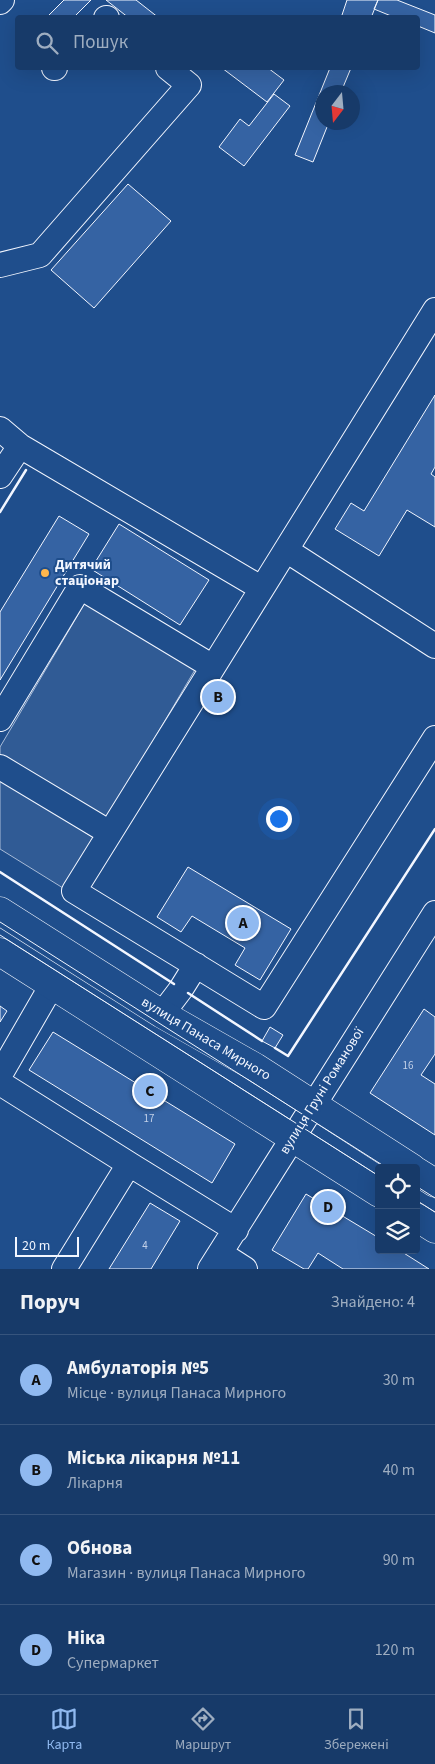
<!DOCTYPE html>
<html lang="uk">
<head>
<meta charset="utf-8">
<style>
  body { margin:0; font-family:"Source Sans 3",sans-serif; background:#20416f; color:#f1f3f6 }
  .controls { position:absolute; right:15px; bottom:15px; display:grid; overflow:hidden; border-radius:5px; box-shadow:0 5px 20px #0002 }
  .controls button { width:45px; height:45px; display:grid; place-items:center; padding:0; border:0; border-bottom:1px solid #36547d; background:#173a69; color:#f1f3f6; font:25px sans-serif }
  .compass { position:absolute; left:315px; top:85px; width:45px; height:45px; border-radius:50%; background:#173a69; box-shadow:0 5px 20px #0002; rotate:196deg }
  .scale { position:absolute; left:15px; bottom:12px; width:64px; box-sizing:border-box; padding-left:5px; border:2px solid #f2f6ff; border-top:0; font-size:14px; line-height:18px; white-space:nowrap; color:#f2f6ff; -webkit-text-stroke:4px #1f4e8c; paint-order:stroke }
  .you { position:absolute; left:278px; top:818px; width:18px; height:18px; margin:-12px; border:4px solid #fff; border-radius:50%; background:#1a73e8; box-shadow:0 0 0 8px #1a73e833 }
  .badge { display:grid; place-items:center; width:32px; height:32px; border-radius:50%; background:#90b9f0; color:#111; font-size:16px; font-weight:700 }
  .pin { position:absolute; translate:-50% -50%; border:2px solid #fff; box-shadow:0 1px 5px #0006 }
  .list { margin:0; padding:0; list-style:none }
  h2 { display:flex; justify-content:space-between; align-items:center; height:65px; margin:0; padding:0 20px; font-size:21px }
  h2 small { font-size:16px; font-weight:400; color:#9eadc0 }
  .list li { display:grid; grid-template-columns:32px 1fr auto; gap:15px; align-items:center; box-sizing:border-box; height:90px; padding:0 20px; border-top:1px solid #36547d }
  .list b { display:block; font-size:19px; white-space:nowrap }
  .list p { margin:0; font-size:16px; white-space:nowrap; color:#9eadc0 }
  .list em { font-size:16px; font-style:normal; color:#9eadc0 }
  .icon { flex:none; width:28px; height:28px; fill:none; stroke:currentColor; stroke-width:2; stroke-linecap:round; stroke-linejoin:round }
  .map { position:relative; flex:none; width:435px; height:1269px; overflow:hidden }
  .search { position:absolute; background:#173a69; box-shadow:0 5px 20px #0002; left:15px; right:15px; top:15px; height:55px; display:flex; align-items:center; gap:12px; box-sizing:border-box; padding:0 18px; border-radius:5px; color:#9eadc0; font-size:19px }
  .sheet { height:425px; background:#173a69 }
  nav { display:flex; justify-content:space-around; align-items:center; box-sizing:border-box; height:70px; border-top:1px solid #36547d; background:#173a69; font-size:14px; color:#9eadc0 }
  nav a { display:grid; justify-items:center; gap:2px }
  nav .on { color:#90b9f0 }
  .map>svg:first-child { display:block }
  .green { fill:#305b95; stroke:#a8bbd7 }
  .building { fill:#3563a3; stroke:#f2f6ff }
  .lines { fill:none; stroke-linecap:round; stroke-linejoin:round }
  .minor-casing { stroke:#f2f6ff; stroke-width:26 }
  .major-casing { stroke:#f2f6ff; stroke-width:29 }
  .minor { stroke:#1f4e8c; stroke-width:24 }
  .major { stroke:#1f4e8c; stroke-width:28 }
  .tram { stroke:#f2f6ff; stroke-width:1 }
  .wall { stroke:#f2f6ff; stroke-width:2.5 }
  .poi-dot { fill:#ffb74d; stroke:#1f4e8c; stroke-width:2 }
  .labels { text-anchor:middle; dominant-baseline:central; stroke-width:4; stroke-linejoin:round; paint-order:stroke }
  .number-label { font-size:11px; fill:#c3d1e8 }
  .poi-label { font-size:14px; font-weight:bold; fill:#f2f6ff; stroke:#1f4e8c; text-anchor:start }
  .street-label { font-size:14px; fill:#f2f6ff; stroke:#1f4e8c }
</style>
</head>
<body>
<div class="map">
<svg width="435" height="1269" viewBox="0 0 435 1269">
  <rect width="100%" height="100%" fill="#1f4e8c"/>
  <path class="green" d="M85,603L196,668L107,819L0,756V747Z
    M0,779L94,838L63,888L0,849Z"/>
  <path class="building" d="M64,0H91L73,18H46Z
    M106,0H136L159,18H129Z
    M347,0H378L371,18H341Z
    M378,0H397L435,15V33L418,26V18H396L374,9Z
    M222,68H268L284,80L267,102Z
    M330,68H351L341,92H322V122H329L313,162L295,155Z
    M274,94L290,106L244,166L219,147L240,119L249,126Z
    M128,184L171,221L94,308L51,270Z
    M435,395V467L431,474L435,477V527L407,510L379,556L335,529L351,503L364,511Z
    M59,516L89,534L0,680V612Z
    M119,524L209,580L180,625L91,569Z
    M188,867L291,929L260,980L235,965L245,948L192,916L181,932L157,917Z
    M0,1006L7,1011L0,1022Z
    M424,1009L435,1017V1054L421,1075L435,1084V1135L370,1093Z
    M270,1027L283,1035L275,1048L262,1041Z
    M53,1032L235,1144L212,1183L29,1070Z
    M306,1194L379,1238V1250H399L429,1269H343L318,1253L308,1269H304L272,1250Z
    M150,1203L180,1221L151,1269H109Z"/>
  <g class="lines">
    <g class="minor-casing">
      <path id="minor" d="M0,2L2,0
        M106,18H107
        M54,68H55
        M0,265L40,255L189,85L168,68
        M435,310L74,891L264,1007L435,738
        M0,429L20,446L261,588
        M0,476L20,446
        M286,550L435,646
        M0,719L80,587L213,667
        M0,767L110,833
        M162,1014L181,989L196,965
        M0,1075L52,985
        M0,1083L129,1164
        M220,1253L245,1269
        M64,1269L129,1164L236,1230
        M210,1269L435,913"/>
    </g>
    <g class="major-casing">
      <path id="major" d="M0,911L162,1014L255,1067L412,1168
        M0,952L379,1193
        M416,1171L435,1183
        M416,1217L435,1229"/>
    </g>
    <use href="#minor" class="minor"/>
    <use href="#major" class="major"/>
    <path class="tram" d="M0,922L387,1168
      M0,935L379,1176
      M416,1186L435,1198
      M416,1200L435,1212"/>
    <path class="wall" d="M0,512L26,470
      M0,872L174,984
      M188,993L262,1041
      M275,1048L288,1056L435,829"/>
  </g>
  <circle class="poi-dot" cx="45" cy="573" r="5"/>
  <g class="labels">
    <g class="number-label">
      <text x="408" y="1065">16</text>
      <text x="149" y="1118">17</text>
      <text x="145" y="1245">4</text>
    </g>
    <g class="poi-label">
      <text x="55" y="565">Дитячий<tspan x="55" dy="16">стаціонар</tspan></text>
    </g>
    <g class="street-label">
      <text transform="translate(206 1039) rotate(31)">вулиця Панаса Мирного</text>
      <text transform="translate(322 1091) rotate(-58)">вулиця Груні Романової</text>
    </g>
  </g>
</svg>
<div class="controls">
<button><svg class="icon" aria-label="locate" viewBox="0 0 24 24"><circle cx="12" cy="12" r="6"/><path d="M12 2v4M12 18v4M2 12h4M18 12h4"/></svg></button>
<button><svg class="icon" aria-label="layers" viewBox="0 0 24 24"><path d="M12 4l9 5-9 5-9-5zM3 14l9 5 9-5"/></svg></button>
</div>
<svg class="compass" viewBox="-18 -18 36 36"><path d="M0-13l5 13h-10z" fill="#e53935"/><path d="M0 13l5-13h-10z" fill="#9eadc0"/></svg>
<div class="scale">20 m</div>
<div class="you"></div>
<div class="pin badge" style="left:243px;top:923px">A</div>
<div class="pin badge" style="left:218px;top:697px">B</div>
<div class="pin badge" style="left:150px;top:1091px">C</div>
<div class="pin badge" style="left:328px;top:1207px">D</div>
<div class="search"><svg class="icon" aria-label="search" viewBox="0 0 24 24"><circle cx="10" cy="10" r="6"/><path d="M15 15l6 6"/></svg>Пошук</div>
</div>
<section class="sheet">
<h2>Поруч<small>Знайдено: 4</small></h2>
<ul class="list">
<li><span class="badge">A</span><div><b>Амбулаторія №5</b><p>Місце · вулиця Панаса Мирного</p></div><em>30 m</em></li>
<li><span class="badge">B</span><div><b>Міська лікарня №11</b><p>Лікарня</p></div><em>40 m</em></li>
<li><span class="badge">C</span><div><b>Обнова</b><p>Магазин · вулиця Панаса Мирного</p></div><em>90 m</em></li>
<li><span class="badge">D</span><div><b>Ніка</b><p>Супермаркет</p></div><em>120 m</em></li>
</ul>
</section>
<nav>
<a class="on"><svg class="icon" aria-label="map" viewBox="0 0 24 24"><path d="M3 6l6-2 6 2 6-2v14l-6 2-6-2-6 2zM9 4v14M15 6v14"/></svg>Карта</a>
<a><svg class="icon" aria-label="directions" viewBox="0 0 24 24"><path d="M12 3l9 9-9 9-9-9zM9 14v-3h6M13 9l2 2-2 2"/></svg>Маршрут</a>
<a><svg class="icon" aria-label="saved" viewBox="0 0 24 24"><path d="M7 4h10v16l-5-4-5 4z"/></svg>Збережені</a>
</nav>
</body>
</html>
